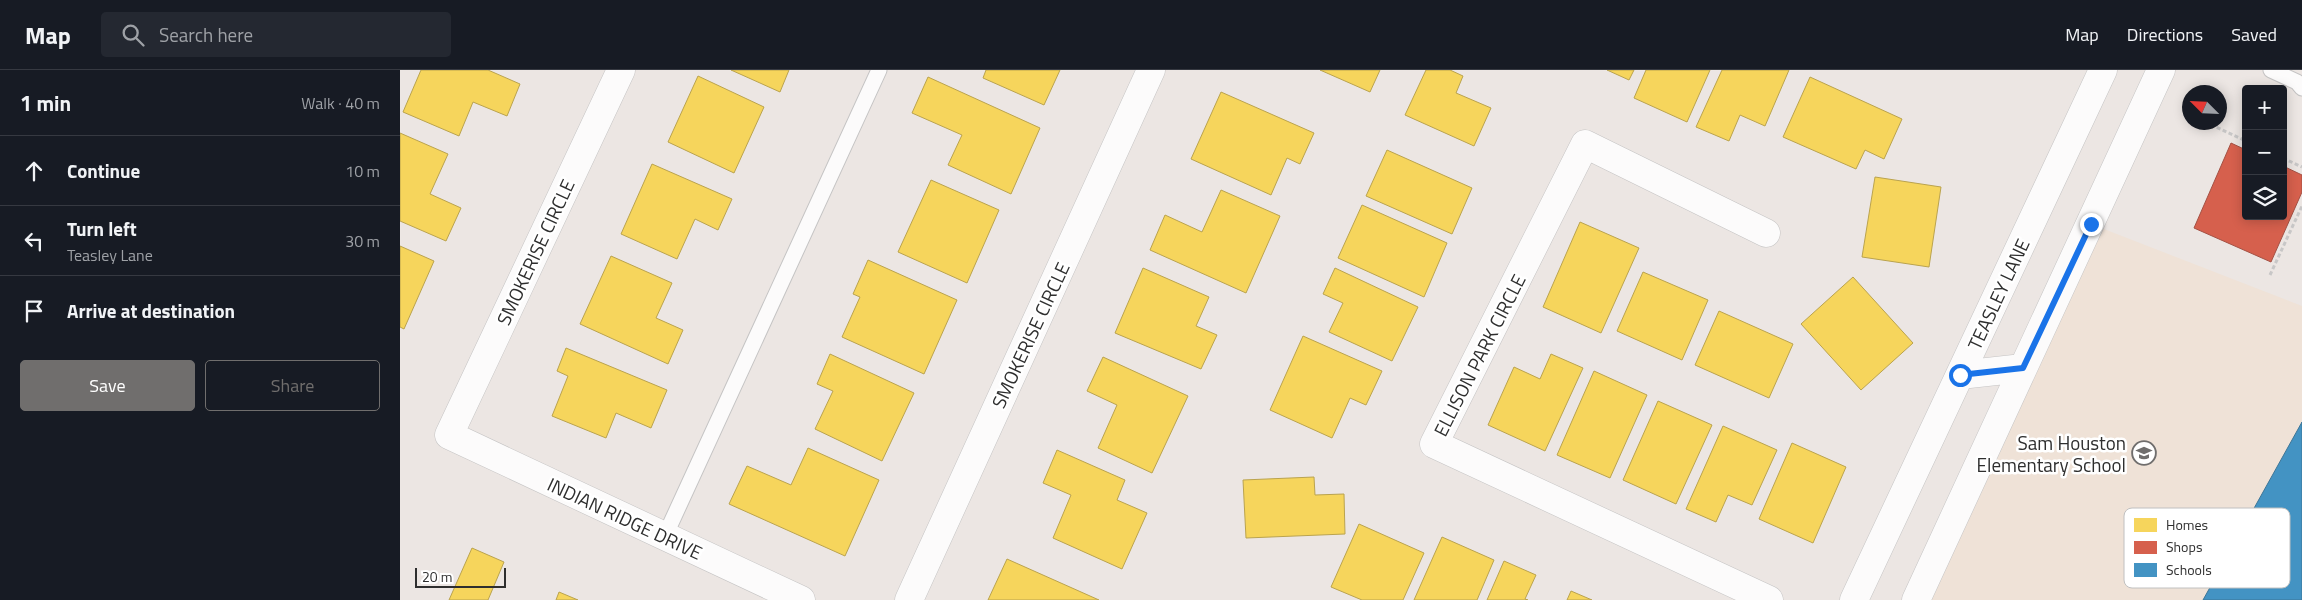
<!DOCTYPE html>
<html lang="en">
<head>
<meta charset="utf-8">
<style>
  body { margin:0; font-family:"Titillium Web",sans-serif; background:#242831; color:#f1f3f6 }
  .controls { position:absolute; right:15px; top:15px; display:grid; overflow:hidden; border-radius:5px; box-shadow:0 2px 12px #0003 }
  .controls button { width:45px; height:45px; display:grid; place-items:center; padding:0; border:0; border-bottom:1px solid #363941; background:#171b24; color:#f1f3f6; font:25px sans-serif }
  .compass { position:absolute; left:1782px; top:15px; width:45px; height:45px; border-radius:50%; background:#171b24; box-shadow:0 2px 12px #0003; rotate:294deg }
  .scale { position:absolute; left:15px; bottom:12px; width:91px; box-sizing:border-box; padding-left:5px; border:2px solid #2e2e2e; border-top:0; font-size:14px; line-height:18px; white-space:nowrap; color:#2e2e2e; -webkit-text-stroke:4px #fff; paint-order:stroke }
  .stop { position:absolute; width:15px; height:15px; margin:-11px; border:4px solid #1a73e8; border-radius:50%; background:#fff }
  .stop.end { background:#1a73e8; border-color:#fff; box-shadow:0 1px 5px #0008 }
  .list { margin:0; padding:0; list-style:none }
  h2 { display:flex; justify-content:space-between; align-items:center; height:65px; margin:0; padding:0 20px; font-size:21px }
  h2 small { font-size:16px; font-weight:400; color:#9ea1a6 }
  .list li { display:grid; grid-template-columns:32px 1fr auto; gap:15px; align-items:center; box-sizing:border-box; height:70px; padding:0 20px; border-top:1px solid #363941 }
  .list b { display:block; font-size:19px; white-space:nowrap }
  .list p { margin:0; font-size:16px; white-space:nowrap; color:#9ea1a6 }
  .list em { font-size:16px; font-style:normal; color:#9ea1a6 }
  .actions { display:flex; gap:10px; padding:15px 20px }
  .actions a { flex:1; padding:11px 0; border:1px solid #706e6d; border-radius:5px; text-align:center; font-size:18px; color:#706e6d }
  .actions .main { background:#706e6d; color:#fff }
  .icon { flex:none; width:28px; height:28px; fill:none; stroke:currentColor; stroke-width:2; stroke-linecap:round; stroke-linejoin:round }
  .map { position:relative; flex:none; width:1902px; height:530px; overflow:hidden }
  header { display:flex; align-items:center; gap:30px; box-sizing:border-box; height:70px; padding:0 25px; background:#171b24; border-bottom:1px solid #363941 }
  header strong { font-size:24px }
  nav { display:flex; gap:28px; margin-inline-start:auto; font-size:18px }
  .search { width:350px; height:45px; background:#242831; display:flex; align-items:center; gap:12px; box-sizing:border-box; padding:0 18px; border-radius:5px; color:#9ea1a6; font-size:19px }
  main { display:flex }
  aside { flex:1; background:#171b24 }
  .map>svg:first-child { display:block }
  .education { fill:#efe2d7 }
  .homes { fill:#f6d55c; stroke:#baa34e }
  .shops { fill:#d6604d; stroke:#a45144 }
  .schools { fill:#4393c3; stroke:#3d7596 }
  .lines { fill:none; stroke-linecap:round; stroke-linejoin:round }
  .lane-casing { stroke:#c5c4c4; stroke-width:17 }
  .street-casing { stroke:#c5c4c4; stroke-width:29 }
  .secondary-casing { stroke:#c5c4c4; stroke-width:29 }
  .path { stroke:#c8c7c7; stroke-width:3; stroke-dasharray:4 2.5; stroke-linecap:butt }
  .lane { stroke:#fcfbfb; stroke-width:15 }
  .street { stroke:#fcfbfb; stroke-width:28 }
  .secondary { stroke:#fcfbfb; stroke-width:28 }
  .route { stroke:#1a73e8; stroke-width:6 }
  .labels { text-anchor:middle; dominant-baseline:central; stroke-width:5; stroke-linejoin:round; paint-order:stroke }
  .street-label { font-size:19px; fill:#2e2e2e; stroke:#fff }
  .poi-label { font-size:19px; fill:#2e2e2e; stroke:#fff; text-anchor:end }
  .key { fill:#fff; stroke:#c0c0c0; stroke-width:1 }
  .key-label { font-size:14px; fill:#2e2e2e }
</style>
</head>
<body>
<header>
<strong>Map</strong>
<div class="search"><svg class="icon" aria-label="search" viewBox="0 0 24 24"><circle cx="10" cy="10" r="6"/><path d="M15 15l6 6"/></svg>Search here</div>
<nav><a>Map</a><a>Directions</a><a>Saved</a></nav>
</header>
<main>
<aside>
<h2>1 min<small>Walk · 40 m</small></h2>
<ul class="list">
<li><svg class="icon" aria-label="ahead" viewBox="0 0 24 24"><path d="M12 20V5M6 11l6-6 6 6"/></svg><div><b>Continue</b></div><em>10 m</em></li>
<li><svg class="icon" aria-label="left" viewBox="0 0 24 24"><path d="M17 20v-9H6M10 6l-5 5 5 5"/></svg><div><b>Turn left</b><p>Teasley Lane</p></div><em>30 m</em></li>
<li><svg class="icon" aria-label="arrive" viewBox="0 0 24 24"><path d="M6 21V4h12l-3 4 3 4H6"/></svg><div><b>Arrive at destination</b></div></li>
</ul>
<div class="actions"><a class="main">Save</a><a>Share</a></div>
</aside>
<div class="map">
<svg width="1902" height="530" viewBox="0 0 1902 530">
  <rect width="100%" height="100%" fill="#ece6e3"/>
  <path class="education" d="M1691,154L1902,236V530H1519Z"/>
  <path class="homes" d="M21,0H88L120,14L107,46L73,32L59,66L3,42Z
    M331,0H389L380,22Z
    M586,0H660L644,35L583,8Z
    M920,0H980L970,22Z
    M1026,0H1050L1063,6L1056,23L1091,38L1074,76L1005,45Z
    M1207,0H1234L1229,10Z
    M1246,0H1310L1287,52L1234,28Z
    M1322,0H1389L1365,56L1340,45L1329,71L1296,57Z
    M298,6L364,37L334,103L268,72Z
    M528,7L640,58L611,124L548,95L562,65L512,43Z
    M1410,7L1502,49L1484,89L1465,80L1456,99L1383,67Z
    M821,22L914,63L900,94L887,88L871,125L791,89Z
    M0,63L48,84L30,124L61,138L46,171L0,151Z
    M987,80L1072,118L1052,164L966,126Z
    M252,94L332,129L318,160L295,149L277,189L221,164Z
    M1475,107L1541,117L1529,197L1462,187Z
    M531,110L599,140L567,213L498,182Z
    M821,120L880,146L846,223L750,180L765,145L802,162Z
    M962,135L1047,173L1024,227L938,188Z
    M1180,152L1239,178L1201,263L1143,237Z
    M0,176L34,191L4,259L0,257Z
    M211,186L272,213L256,248L283,260L268,294L180,254Z
    M468,190L557,230L524,304L442,267L460,227L453,224Z
    M743,198L809,227L796,256L817,265L801,299L715,263Z
    M935,198L1018,237L992,291L929,262L943,233L923,224Z
    M1243,202L1308,230L1282,290L1217,261Z
    M1453,207L1513,273L1461,320L1401,254Z
    M1319,241L1393,274L1369,328L1295,295Z
    M903,266L982,301L966,335L950,328L932,368L870,340Z
    M166,278L267,320L251,358L216,343L206,368L152,346L168,306L157,301Z
    M430,284L514,323L482,391L415,359L433,321L417,314Z
    M1151,284L1183,298L1145,381L1088,355L1114,297L1140,309Z
    M703,287L788,326L752,403L698,378L717,335L687,321Z
    M1194,301L1247,325L1210,408L1157,385Z
    M1258,331L1312,355L1276,434L1223,410Z
    M1323,356L1377,380L1352,435L1328,425L1316,452L1286,439Z
    M1392,373L1446,397L1413,473L1359,449Z
    M408,378L479,410L445,486L329,434L347,396L391,415Z
    M657,380L725,410L717,430L747,443L722,499L653,468L671,425L643,413Z
    M914,407L915,425L944,424L945,464L846,468L843,410Z
    M959,454L1024,483L1003,530H962L931,517Z
    M1042,467L1094,490L1077,530H1014Z
    M72,478L104,492L88,530H49Z
    M607,489L699,530H588Z
    M1104,491L1136,505L1125,529L1128,530H1087Z
    M1171,521L1192,530H1167Z
    M159,522L178,530H156Z"/>
  <path class="shops" d="M1831,73L1846,80V146H1883V96L1902,105V122L1871,192L1794,158Z"/>
  <path class="schools" d="M1902,352V530H1803Z"/>
  <g class="lines">
    <g class="lane-casing">
      <path id="lane" d="M1871,0L1897,12L1902,18
        M265,466L479,0"/>
    </g>
    <g class="street-casing">
      <path id="street" d="M221,0L49,365L401,530
        M1366,163L1185,74L1034,374L1369,530
        M509,530L751,0"/>
    </g>
    <g class="secondary-casing">
      <path id="secondary" d="M1560,305L1623,298
        M1454,530L1703,0
        M1516,530L1761,0"/>
    </g>
    <path class="path" d="M1805,52L1846,71
      M1883,88L1902,97
      M1870,205L1902,136"/>
    <use href="#lane" class="lane"/>
    <use href="#street" class="street"/>
    <use href="#secondary" class="secondary"/>
  </g>
  <g class="lines">
    <path class="route" d="M1560,305L1623,298L1691,154"/>
  </g>
  <defs>
    <g id="school-ring" transform="scale(1.25)"><circle r="9.5" fill="#fff" stroke="#706e6d" stroke-width="1.5"/><path d="M0-5L7-2L0 1L-7-2ZM-4 1L0 2.5L4 1V4Q0 6-4 4Z" fill="#706e6d"/></g>
  </defs>
  <g fill-rule="evenodd">
    <use href="#school-ring" x="1744" y="383"/>
  </g>
  <g class="labels">
    <g class="street-label">
      <text transform="translate(135 182) rotate(-65)">SMOKERISE CIRCLE</text>
      <text transform="translate(1598 224) rotate(-65)">TEASLEY LANE</text>
      <text transform="translate(630 265) rotate(-65)">SMOKERISE CIRCLE</text>
      <text transform="translate(1079 285) rotate(-63)">ELLISON PARK CIRCLE</text>
      <text transform="translate(225 448) rotate(25)">INDIAN RIDGE DRIVE</text>
    </g>
    <g class="poi-label">
      <text x="1726" y="372">Sam Houston<tspan x="1726" dy="22">Elementary School</tspan></text>
    </g>
  </g>
  <rect x="1724" y="438" width="166" height="80" rx="8" class="key"/>
  <rect x="1734" y="448" width="23" height="14" fill="#f6d55c"/>
  <rect x="1734" y="471" width="23" height="13" fill="#d6604d"/>
  <rect x="1734" y="493" width="23" height="14" fill="#4393c3"/>
  <g class="key-label">
    <text x="1766" y="460">Homes</text>
    <text x="1766" y="482">Shops</text>
    <text x="1766" y="505">Schools</text>
  </g>
</svg>
<div class="controls">
<button>+</button>
<button>−</button>
<button><svg class="icon" aria-label="layers" viewBox="0 0 24 24"><path d="M12 4l9 5-9 5-9-5zM3 14l9 5 9-5"/></svg></button>
</div>
<svg class="compass" viewBox="-18 -18 36 36"><path d="M0-13l5 13h-10z" fill="#e53935"/><path d="M0 13l5-13h-10z" fill="#9ea1a6"/></svg>
<div class="scale">20 m</div>
<div class="stop" style="left:1560px;top:305px"></div>
<div class="stop end" style="left:1691px;top:154px"></div>
</div>
</main>
</body>
</html>
